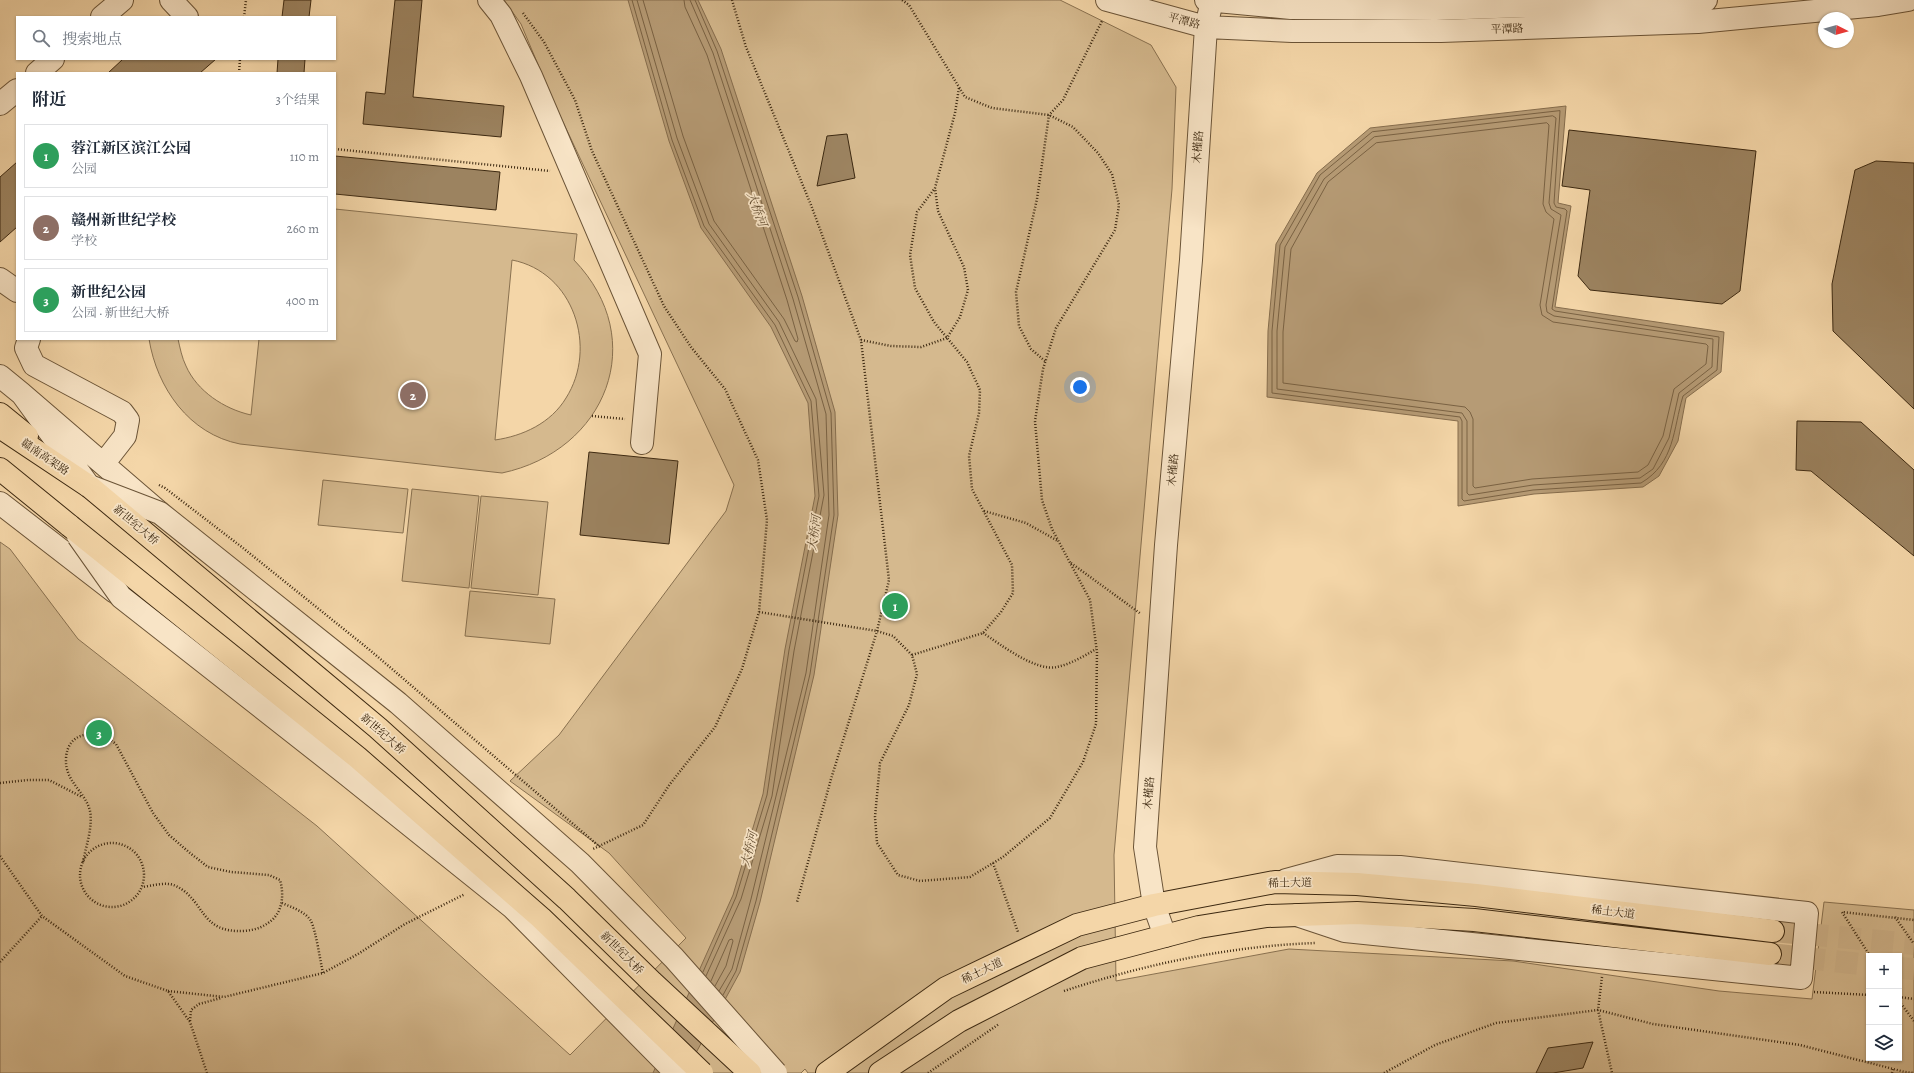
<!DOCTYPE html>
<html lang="zh">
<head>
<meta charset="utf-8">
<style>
  body { margin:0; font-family:Alegreya,"Noto Serif SC",serif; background:#f2f2f3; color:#1f2937 }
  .controls { position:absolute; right:12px; bottom:12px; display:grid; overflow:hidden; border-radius:0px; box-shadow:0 1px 3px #0004 }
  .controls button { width:36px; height:36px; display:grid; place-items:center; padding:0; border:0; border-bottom:1px solid #e0e1e3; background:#fff; color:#1f2937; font:20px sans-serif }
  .compass { position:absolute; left:1818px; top:12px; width:36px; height:36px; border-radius:50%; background:#fff; box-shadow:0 1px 3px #0004; rotate:96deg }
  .you { position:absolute; left:1080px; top:387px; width:14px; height:14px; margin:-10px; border:3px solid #fff; border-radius:50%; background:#1a73e8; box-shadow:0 0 0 6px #1a73e833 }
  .badge { display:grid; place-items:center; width:26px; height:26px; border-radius:50%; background:#0f766e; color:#fff; font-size:13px; font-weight:700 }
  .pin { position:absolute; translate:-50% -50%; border:2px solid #fff; box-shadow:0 1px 4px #0006 }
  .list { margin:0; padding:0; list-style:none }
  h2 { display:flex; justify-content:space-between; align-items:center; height:52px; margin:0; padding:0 16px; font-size:17px }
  h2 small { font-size:13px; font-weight:400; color:#747a83 }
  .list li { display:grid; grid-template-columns:26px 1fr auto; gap:12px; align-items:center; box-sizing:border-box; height:64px; margin:0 8px 8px; padding:0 8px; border:1px solid #e0e1e3; border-radius:0px }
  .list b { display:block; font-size:15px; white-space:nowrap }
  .list p { margin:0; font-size:13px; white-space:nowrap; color:#747a83 }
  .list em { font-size:13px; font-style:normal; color:#747a83 }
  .icon { flex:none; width:22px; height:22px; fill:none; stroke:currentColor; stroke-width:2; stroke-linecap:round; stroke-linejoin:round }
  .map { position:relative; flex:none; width:1914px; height:1073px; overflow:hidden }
  .search { position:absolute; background:#fff; box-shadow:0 1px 3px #0004; left:16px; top:16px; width:320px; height:44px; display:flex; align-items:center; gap:10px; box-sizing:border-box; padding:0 14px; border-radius:0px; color:#747a83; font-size:15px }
  .panel { position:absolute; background:#fff; box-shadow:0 1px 3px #0004; left:16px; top:72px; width:320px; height:268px; border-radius:0px }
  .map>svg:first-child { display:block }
  .green { fill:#d5b98e; stroke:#897150; fill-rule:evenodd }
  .water { fill:#b69b75; stroke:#866d4d }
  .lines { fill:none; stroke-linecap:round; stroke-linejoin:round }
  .shore { stroke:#7a6243; stroke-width:1 }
  .building { fill:#9c8360; stroke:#3d2911 }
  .major-tunnel { stroke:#cfb38a; stroke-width:22; stroke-dasharray:22 11; stroke-linecap:butt }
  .minor-casing { stroke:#6b5437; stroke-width:24 }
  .major-casing { stroke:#3d2911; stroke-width:24 }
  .highway-casing { stroke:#3d2911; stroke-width:24 }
  .path { stroke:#3d2911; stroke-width:2.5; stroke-dasharray:1 2; stroke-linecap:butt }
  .minor { stroke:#f8e4c6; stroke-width:22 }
  .major { stroke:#f4d6a8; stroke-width:22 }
  .highway { stroke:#f4d6a8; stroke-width:22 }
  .minor-bridge-casing { stroke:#6b5437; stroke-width:24; stroke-linecap:butt }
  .highway-bridge-casing { stroke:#3d2911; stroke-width:24; stroke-linecap:butt }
  .minor-bridge { stroke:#f8e4c6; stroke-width:22 }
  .highway-bridge { stroke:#f4d6a8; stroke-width:22 }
  .labels { text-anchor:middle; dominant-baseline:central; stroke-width:3.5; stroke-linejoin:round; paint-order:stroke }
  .street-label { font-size:11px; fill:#3d2911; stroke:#f8e4c6 }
  .water-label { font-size:12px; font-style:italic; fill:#614b2f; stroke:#f8e4c6 }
</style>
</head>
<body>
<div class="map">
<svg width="1914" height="1073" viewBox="0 0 1914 1073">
  <rect width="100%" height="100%" fill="#f4d6a8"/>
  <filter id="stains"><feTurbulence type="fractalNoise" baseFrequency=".005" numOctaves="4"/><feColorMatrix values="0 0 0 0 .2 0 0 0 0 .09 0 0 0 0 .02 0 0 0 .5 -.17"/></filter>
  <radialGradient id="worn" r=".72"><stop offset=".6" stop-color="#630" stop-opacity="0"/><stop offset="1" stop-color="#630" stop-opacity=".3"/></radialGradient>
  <path class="green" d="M504,0H1060L1151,45L1176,87L1172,189L1114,855L1116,981L1289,949L1513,961L1719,991L1812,999L1824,902L1914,910V1073H808L805,1069L801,1073H0V542L10,549L78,639L317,826L570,1055L686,938L609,853L510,781L559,735L726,511L734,485L555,105L521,24ZM1869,956H1899V1058H1869Z
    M335,209L577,234L574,260C651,340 606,451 502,473L240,444C189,434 157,388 149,339H178C180,348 182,358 186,366C197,391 224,409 251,415L259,339H335ZM512,260C574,272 598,348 566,398C551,423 523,436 495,440Z
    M323,480L408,489L403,533L318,525Z
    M412,489L479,496L469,588L402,581Z
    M481,496L548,502L538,595L471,588Z
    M470,591L555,599L550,644L465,636Z"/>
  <path class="water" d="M628,0H698L721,49L802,296L835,412L838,515L814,675L760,902L740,972L685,1073H653L733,895L763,794L785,649L815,496L808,403L771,327L701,228L669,141Z
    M1566,106L1558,203L1571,206L1555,307L1724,332L1721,372L1686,398L1678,441L1659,476L1643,487L1534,494L1458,506V421L1267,397L1268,331L1276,244L1317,173L1370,128Z"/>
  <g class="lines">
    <path class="shore" d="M632,0L672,140L704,226L775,325L811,401L819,496L789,650L767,795L736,897L703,972
      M637,0L677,138L709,224L779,322L816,399L824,495L794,651L772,796L741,899L706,976
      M643,0L683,136L714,221L784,319L795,341L797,342L798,339L787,300L707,55L685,7L684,0
      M690,0L713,53L793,299L826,414L829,515L806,673L751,899L732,969L719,991
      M695,0L717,51L798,297L831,413L834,515L810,674L756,901L736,971L723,995
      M1560,111L1554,203L1556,207L1565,209L1567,211L1552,309L1555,311L1719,337L1717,370L1683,396C1673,429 1675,463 1641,483L1533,490L1464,501L1462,499V421L1460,417L1272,393V331L1280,245L1320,175L1372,132Z
      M1553,116L1556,118L1549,203L1551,209L1561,215L1546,305L1547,312L1554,316L1713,339L1712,367L1679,393L1669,438L1653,469L1640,478L1533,485L1469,495L1467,493V421L1462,413L1277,389V331L1285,247L1324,179L1374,137Z
      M1547,123L1549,125L1543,204L1546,212L1554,219L1540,305L1542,315L1553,322L1706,344L1708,346L1706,364L1674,389L1663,436L1648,465L1638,472L1532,479L1475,488L1473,486V419L1470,412L1465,407L1283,383V332L1291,249L1328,182L1376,143Z
      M711,981L729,940L732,939L733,941L726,966L715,986"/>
  </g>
  <path class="building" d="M284,0H311L309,17H282Z
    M395,0H422L413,97L504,106L501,137L363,124L366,92L385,94Z
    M123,59H216L200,73H108Z
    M278,59H305L304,73H277Z
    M1569,130L1756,151L1740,291L1722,304L1590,290L1578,276L1590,190L1562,186Z
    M847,134L855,178L817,186L827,136Z
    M335,156L500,172L496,210L335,194Z
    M1876,161L1914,163V409L1833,331L1832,284L1855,170Z
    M17,162V227L0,242V177Z
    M1797,421L1861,422L1914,470V556L1811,471L1796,470Z
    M589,452L678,461L669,544L580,535Z
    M1593,1042L1583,1068L1553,1073H1536L1548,1048Z"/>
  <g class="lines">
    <path class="major-tunnel" d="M1773,931L1914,944
      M1770,954L1869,965
      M1899,968L1914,969"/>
    <g class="minor-casing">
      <path id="minor" d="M171,0L187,17
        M489,0L501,15L531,76L650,354L642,443
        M1107,0L1206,27L1292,31H1441L1698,22L1878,5L1908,0
        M1206,0L1291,8L1436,9L1706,0
        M102,17L122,0
        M37,73L53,59
        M0,104L17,90
        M0,279L17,291
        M29,339L26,348L34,365L122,412L128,420L125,436L104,463
        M0,376L22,394L89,486
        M22,394L159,512
        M0,503L115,592
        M1286,880L1337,866L1400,867L1807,913L1801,978L1345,931L1297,915
        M1165,936L1154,905L1145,847L1166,545L1191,260L1206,27L1212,1"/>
    </g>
    <g class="major-casing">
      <path id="major" d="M0,414L27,436
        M827,1073L946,988L1077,925L1154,905L1275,882L1357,884L1476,895L1773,931
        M880,1073L959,1021L1082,958L1199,927L1267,916L1357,913L1474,920L1770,954"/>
    </g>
    <g class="highway-casing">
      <path id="highway" d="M0,427L90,487
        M0,469L70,526"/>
    </g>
    <path class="path" d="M732,0L746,47L811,205L861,340L889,580L877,631L831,779L797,902
      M523,13L544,42L575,100L592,151L664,306L691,347L725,389L758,460L767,520L759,612L742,669L715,727L670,784L643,825L593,849
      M244,17L246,0
      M239,73L240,59
      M335,149L550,171
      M861,340L891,346L921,347L947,338L960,317L968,290L964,267L938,211L935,188
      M1045,361L1031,349L1019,326L1016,292L1037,199L1049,115L1063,100L1102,21
      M592,416L625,419
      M159,485L165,488L243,548L371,651L600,847
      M984,511L1026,523L1058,541
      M1071,563L1141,614
      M759,612L877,631L893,636L912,655L917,674L909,705L880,763L875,817L877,843L898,875L920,881L970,877L1003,857L1050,818L1083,762L1096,724L1097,652L1090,600L1052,529L1042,500L1035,421L1043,369L1056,328L1115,230L1119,205L1112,174L1098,153L1073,127L1049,115L992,108L965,97L909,5L902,0
      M983,633C1000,644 1036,672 1057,667C1071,664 1084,656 1096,649
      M912,655L983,633L1001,612L1013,593L1012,565L972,489L969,456L979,413L980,390L967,362L934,322L915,288L910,255L917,212L935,188L955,113L959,88
      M0,783L28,780H49L82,797
      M80 875a32 32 0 1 1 64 0a32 32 0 1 1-64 0Z
      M0,856L42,916L125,976L168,991L190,1022L207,1073
      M83,862C86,846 93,827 90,811C85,791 65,782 66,759C67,730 97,729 116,744L153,813L169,835L190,853L208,867L231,872L269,875L280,880C284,894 283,910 272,920C264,927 255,930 244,931C199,933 206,901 176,886C166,881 152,886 142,887
      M993,863L1018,932
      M282,903C291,907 306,912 311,921C316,931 320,960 323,973
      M1895,917L1914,944
      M1870,956L1842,912L1914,920
      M0,962L42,916
      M1602,977L1598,1010L1612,1073
      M168,991L224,997L323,973L358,954L405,924L465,894
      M1064,991C1146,964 1230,946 1316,943
      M1814,992L1869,995
      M1899,997L1914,999
      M1899,1001L1914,1021
      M190,1021L191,1010L199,1004L221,998
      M928,1073L999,1024
      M1384,1073L1435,1045L1496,1023L1598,1010L1653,1024L1800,1045L1905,1072L1914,1073
      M1892,1073L1893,1069"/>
    <use href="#minor" class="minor"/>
    <use href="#major" class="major"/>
    <use href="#highway" class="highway"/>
    <g class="minor-bridge-casing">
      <path id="minor-bridge" d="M92,487L160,513L398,703L580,863L674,958L776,1073
        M78,536L121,597L345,773L513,908L676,1073"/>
    </g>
    <g class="highway-bridge-casing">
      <path id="highway-bridge" d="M90,487L378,728L567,899L652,982L750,1073
        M70,526L357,757L541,918L702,1073"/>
    </g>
    <use href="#minor-bridge" class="minor-bridge"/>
    <use href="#highway-bridge" class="highway-bridge"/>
  </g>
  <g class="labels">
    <g class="street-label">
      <text transform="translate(1184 21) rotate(15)">平潭路</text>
      <text transform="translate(1507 29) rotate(-2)">平潭路</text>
      <text transform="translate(1198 147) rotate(-86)">木槿路</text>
      <text transform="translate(45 457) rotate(34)">赣南高架路</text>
      <text transform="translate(1173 470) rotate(-85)">木槿路</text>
      <text transform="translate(136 525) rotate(40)">新世纪大桥</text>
      <text transform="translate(383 734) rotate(41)">新世纪大桥</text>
      <text transform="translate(1149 793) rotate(-86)">木槿路</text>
      <text transform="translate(1290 883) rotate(-1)">稀土大道</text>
      <text transform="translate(1613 912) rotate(7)">稀土大道</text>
      <text transform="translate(622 953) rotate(45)">新世纪大桥</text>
      <text transform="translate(982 971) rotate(-26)">稀土大道</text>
    </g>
    <g class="water-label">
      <text transform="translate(757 209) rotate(70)">大桥河</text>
      <text transform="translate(814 533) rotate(-82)">大桥河</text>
      <text transform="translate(749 849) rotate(-76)">大桥河</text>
    </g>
  </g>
  <rect width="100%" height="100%" filter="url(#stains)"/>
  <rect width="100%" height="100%" fill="url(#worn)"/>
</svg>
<div class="controls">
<button>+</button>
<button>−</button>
<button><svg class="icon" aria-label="layers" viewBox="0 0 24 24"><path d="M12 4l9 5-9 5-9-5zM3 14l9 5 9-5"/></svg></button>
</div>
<svg class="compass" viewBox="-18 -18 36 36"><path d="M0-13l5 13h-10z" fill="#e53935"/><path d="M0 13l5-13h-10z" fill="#747a83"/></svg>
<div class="you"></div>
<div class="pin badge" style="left:895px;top:606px;background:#2e9e5b">1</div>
<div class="pin badge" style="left:413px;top:395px;background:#8d6e63">2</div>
<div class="pin badge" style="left:99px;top:733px;background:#2e9e5b">3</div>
<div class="search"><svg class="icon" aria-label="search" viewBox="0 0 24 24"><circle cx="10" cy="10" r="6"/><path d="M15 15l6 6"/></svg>搜索地点</div>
<section class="panel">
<h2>附近<small>3个结果</small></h2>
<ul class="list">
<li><span class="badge" style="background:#2e9e5b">1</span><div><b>蓉江新区滨江公园</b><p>公园</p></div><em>110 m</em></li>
<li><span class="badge" style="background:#8d6e63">2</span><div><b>赣州新世纪学校</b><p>学校</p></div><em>260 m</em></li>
<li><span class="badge" style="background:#2e9e5b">3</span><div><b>新世纪公园</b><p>公园 · 新世纪大桥</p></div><em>400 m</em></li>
</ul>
</section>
</div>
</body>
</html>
